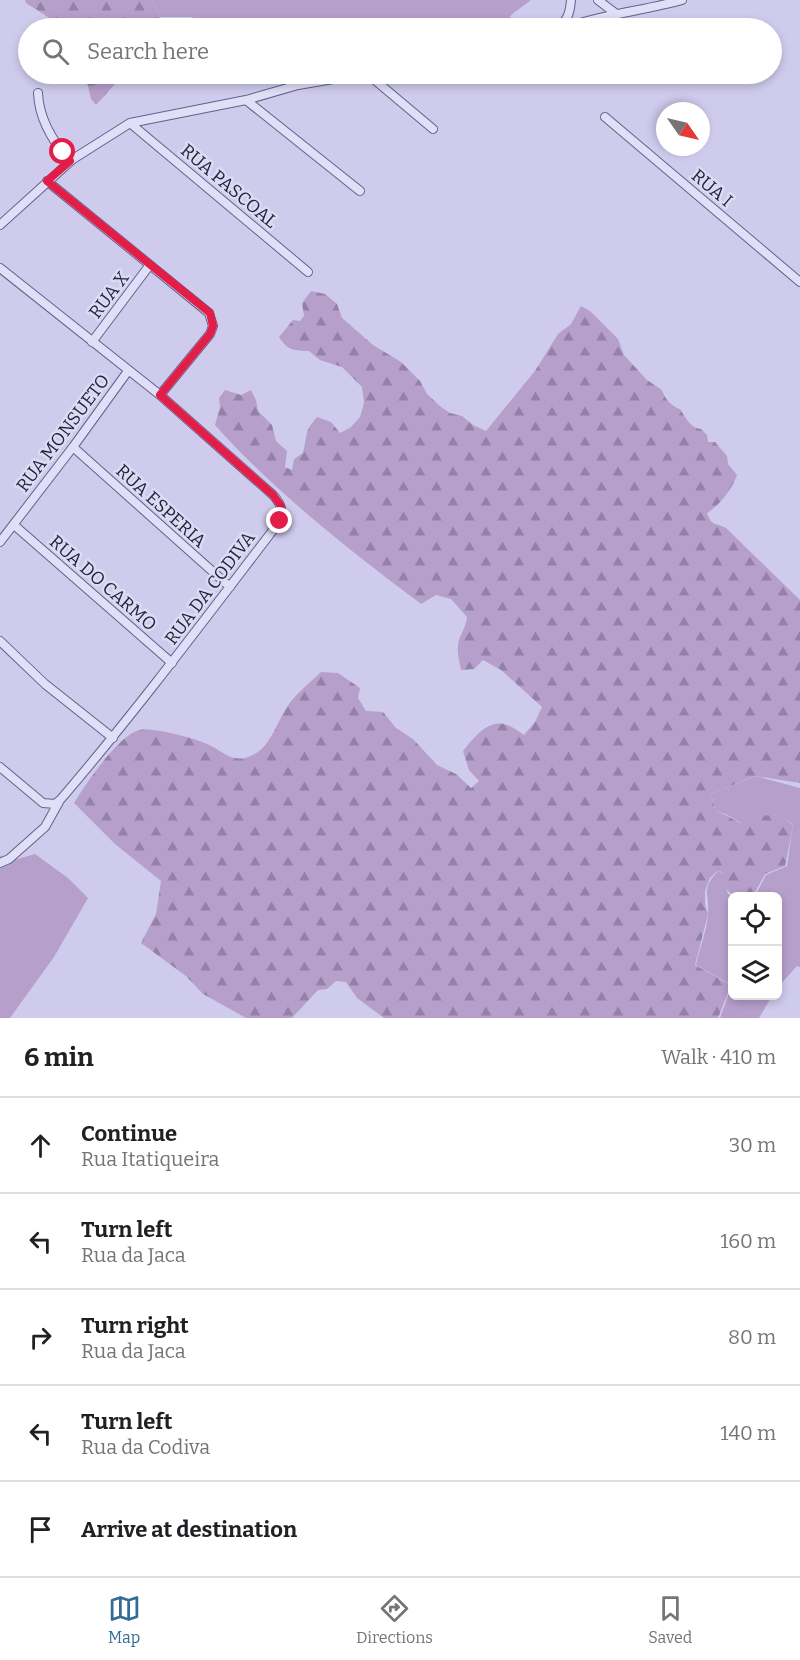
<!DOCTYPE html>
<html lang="en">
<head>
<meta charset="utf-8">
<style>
  body { margin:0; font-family:Bitter,serif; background:#f6f6f6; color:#202124 }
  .controls { position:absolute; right:18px; bottom:18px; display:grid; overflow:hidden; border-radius:9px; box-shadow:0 3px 9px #0003 }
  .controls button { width:54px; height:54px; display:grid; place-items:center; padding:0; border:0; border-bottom:2px solid #e0e0e0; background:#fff; color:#202124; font:30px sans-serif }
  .compass { position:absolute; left:656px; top:102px; width:54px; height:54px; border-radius:50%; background:#fff; box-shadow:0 3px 9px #0003; rotate:124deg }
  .stop { position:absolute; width:18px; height:18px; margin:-14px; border:4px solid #e11d48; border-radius:50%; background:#fff }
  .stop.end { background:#e11d48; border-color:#fff; box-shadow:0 2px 6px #0008 }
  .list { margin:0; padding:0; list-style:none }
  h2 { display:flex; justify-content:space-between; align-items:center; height:78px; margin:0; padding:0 24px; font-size:26px }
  h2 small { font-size:20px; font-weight:400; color:#757577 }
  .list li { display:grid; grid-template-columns:39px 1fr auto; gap:18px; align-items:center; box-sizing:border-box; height:96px; padding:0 24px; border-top:2px solid #e0e0e0 }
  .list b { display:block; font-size:22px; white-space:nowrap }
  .list p { margin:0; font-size:20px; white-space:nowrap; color:#757577 }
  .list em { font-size:20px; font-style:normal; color:#757577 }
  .icon { flex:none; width:33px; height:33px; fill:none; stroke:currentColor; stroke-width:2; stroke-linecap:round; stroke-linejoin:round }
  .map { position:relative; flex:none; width:800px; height:1018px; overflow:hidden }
  .search { position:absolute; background:#fff; box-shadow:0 3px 9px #0003; left:18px; right:18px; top:18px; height:66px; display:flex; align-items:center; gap:15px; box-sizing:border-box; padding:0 21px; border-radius:33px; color:#757577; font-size:22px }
  .sheet { height:558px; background:#fff }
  nav { display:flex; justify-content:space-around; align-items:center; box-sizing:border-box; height:84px; border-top:2px solid #e0e0e0; background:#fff; font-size:16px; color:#757577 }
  nav a { display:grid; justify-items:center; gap:3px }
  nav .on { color:#336d94 }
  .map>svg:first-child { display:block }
  .green { fill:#b69fcb }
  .forest { fill:url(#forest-firs) }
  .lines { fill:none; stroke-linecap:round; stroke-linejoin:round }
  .street-casing { stroke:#606289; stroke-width:10 }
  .street { stroke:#e1def8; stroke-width:8 }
  .route { stroke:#e11d48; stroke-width:8 }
  .labels { text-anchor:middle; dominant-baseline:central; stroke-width:5; stroke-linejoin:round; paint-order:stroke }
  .street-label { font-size:18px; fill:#22253a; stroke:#dddaf4 }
</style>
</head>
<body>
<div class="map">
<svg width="800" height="1018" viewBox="0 0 800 1018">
  <defs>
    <pattern id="forest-firs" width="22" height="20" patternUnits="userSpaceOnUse" patternTransform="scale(1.5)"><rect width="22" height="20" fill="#b69fcb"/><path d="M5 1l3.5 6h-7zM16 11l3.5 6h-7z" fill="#9481a6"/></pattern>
  </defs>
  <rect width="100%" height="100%" fill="#cfcbed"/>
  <path class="green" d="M152,0H531L511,15L506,28H204L192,17H160Z
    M252,74H320L264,83Z
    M756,776L800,788V967L797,966L778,987V897L755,896L766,875L787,866L793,825C778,809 759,817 741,823L726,814L716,812L711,794Z
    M35,854L68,878L88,898L54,957L10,1018H0V856L14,860Z
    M718,871L722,873L728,894L733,896L732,996H772L759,1018H720L732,985L696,965C699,949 707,931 708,914C710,894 700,890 718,871Z"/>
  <path class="forest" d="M25,0H152L160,17L159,28H65L26,3Z
    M85,74H124L96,105L91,99Z
    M311,291L325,294L337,304L342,318L373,345L401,362L420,381L427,394L441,407L450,413L462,416L473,425L486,431L535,371L558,334L571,324L581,306L590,311L618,339L624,355L635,367L647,380L662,390C664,398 672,407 680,409C686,418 690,428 701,429L707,435L708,442H715L727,456L728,464L737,475C732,489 720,505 707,513C712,527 715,522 726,528L800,600V783L755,776L711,794L716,812L726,815L740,823C758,817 779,807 793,826L785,866L765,874L753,896H734L725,888L722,872L717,871L710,878L705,891V905L708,914L695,965L731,985L718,1018H384L357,998L346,982L336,981L327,989L318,990L292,1018H246L203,994L186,976L141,943L156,914L161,881L115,844L74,803C85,785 119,734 140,730C153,727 194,738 207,744C222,750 230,763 248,757C271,750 276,722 289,704C298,692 311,682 321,672L338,673L360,688L358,698L366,711L383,712L396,728L413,739L437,765L456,774L471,788L479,781L469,770L463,751C473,739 488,718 507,725C513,727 519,732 524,735L535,722L542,707L501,670L483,660L474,669L461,670C459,660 456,650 459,640C462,632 466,626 467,617L451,599L436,595L421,604C348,549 276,493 215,425L220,407L219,398L225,390L241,395L251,390L256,400L258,411L272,425L276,441L287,451L285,467L292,470L294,459L303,453C308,435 303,433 317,417L331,422L340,433L351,427L360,417L364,403L362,387L342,367L320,360L309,351C294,351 287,350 279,337L293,320L300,321L304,316L302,303Z"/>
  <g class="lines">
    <g class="street-casing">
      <path id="street" d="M598,0L615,13
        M558,28C568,20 570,12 571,0
        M565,28C603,14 643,11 682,0
        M370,76L433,129
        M38,93C39,118 53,142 70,161
        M246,100L360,191
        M605,117L800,282
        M130,123L308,272
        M47,181L209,313L213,326L210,334L160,395
        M0,225L73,159L130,123L246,100L298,85L345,77L404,74
        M0,268L160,395L273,495C280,503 284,510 280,521C208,615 138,709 61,799L55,804L43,803L0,767
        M92,342L149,266
        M73,447L230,587
        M14,525L172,663
        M0,542L73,447L128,371
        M0,641L45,684L113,738
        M0,863L9,859L45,827L60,800"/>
    </g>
    <use href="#street" class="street"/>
  </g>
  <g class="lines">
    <path class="route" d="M63,152L70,161L47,181L210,313L213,326L210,334L160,395L273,495L281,506L280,521"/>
  </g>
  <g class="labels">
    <g class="street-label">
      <text transform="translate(229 186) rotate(40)">RUA PASCOAL</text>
      <text transform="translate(712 188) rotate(40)">RUA I</text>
      <text transform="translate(109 295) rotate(-53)">RUA X</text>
      <text transform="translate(63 433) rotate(-53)">RUA MONSUETO</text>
      <text transform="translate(161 506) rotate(42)">RUA ESPERIA</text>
      <text transform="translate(103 583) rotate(41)">RUA DO CARMO</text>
      <text transform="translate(210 588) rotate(-53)">RUA DA CODIVA</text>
    </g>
  </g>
</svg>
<div class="controls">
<button><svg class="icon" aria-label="locate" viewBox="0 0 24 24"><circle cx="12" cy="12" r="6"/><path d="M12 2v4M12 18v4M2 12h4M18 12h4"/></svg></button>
<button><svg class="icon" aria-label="layers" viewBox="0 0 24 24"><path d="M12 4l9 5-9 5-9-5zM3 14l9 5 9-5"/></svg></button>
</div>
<svg class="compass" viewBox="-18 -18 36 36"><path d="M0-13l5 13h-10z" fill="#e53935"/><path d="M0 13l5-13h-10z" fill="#757577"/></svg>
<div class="stop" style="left:63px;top:152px"></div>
<div class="stop end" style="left:280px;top:521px"></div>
<div class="search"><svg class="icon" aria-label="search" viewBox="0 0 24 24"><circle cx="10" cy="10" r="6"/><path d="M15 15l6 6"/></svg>Search here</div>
</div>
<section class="sheet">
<h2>6 min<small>Walk · 410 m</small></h2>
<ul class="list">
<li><svg class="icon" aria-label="ahead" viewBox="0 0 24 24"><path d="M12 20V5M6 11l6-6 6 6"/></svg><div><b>Continue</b><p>Rua Itatiqueira</p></div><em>30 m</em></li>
<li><svg class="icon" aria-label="left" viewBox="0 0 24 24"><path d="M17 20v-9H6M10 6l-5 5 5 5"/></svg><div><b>Turn left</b><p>Rua da Jaca</p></div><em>160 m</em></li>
<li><svg class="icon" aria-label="right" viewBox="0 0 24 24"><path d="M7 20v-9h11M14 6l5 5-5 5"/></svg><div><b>Turn right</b><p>Rua da Jaca</p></div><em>80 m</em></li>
<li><svg class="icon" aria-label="left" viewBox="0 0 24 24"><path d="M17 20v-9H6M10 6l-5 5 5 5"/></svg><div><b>Turn left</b><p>Rua da Codiva</p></div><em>140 m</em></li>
<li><svg class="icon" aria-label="arrive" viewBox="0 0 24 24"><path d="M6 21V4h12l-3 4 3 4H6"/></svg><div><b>Arrive at destination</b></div></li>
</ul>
</section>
<nav>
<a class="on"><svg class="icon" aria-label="map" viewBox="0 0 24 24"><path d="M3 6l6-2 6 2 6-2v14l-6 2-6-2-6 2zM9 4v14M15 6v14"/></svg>Map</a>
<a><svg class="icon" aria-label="directions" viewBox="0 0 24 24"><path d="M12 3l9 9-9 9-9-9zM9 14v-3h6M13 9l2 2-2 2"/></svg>Directions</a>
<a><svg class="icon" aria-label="saved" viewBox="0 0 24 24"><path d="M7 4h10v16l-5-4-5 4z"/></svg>Saved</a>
</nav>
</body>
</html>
